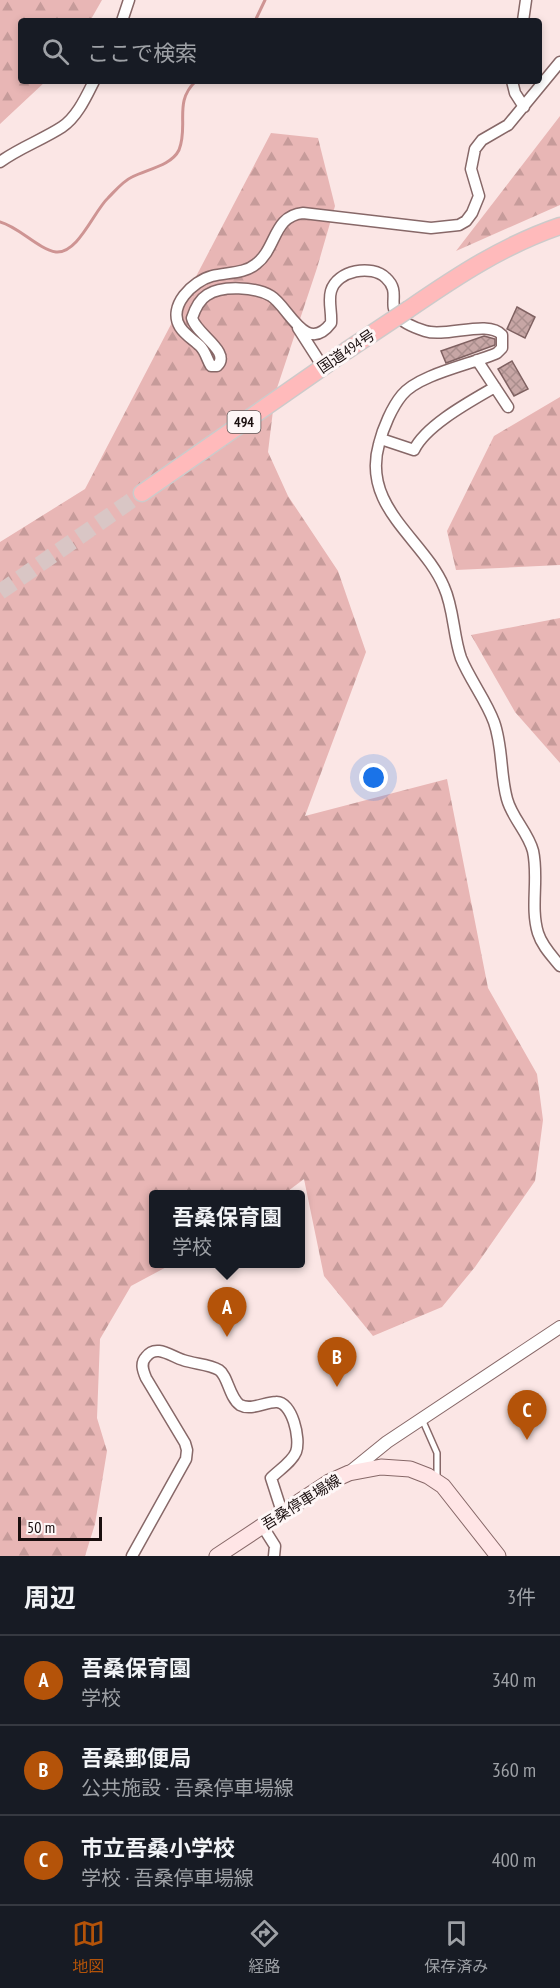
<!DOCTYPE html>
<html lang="ja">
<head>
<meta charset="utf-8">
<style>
  body { margin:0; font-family:"PT Sans Narrow","Noto Sans JP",sans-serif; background:#20242c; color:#f1f3f6 }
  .scale { position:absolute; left:18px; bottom:15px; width:84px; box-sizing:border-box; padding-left:6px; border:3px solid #1a0f0f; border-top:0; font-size:16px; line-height:21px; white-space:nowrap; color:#1a0f0f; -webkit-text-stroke:4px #fef7f7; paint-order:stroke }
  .you { position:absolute; left:374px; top:778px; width:21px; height:21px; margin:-15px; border:4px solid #fff; border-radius:50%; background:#1a73e8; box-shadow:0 0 0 9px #1a73e833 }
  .badge { display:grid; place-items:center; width:39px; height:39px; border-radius:50%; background:#b45309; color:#fff; font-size:20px; font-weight:700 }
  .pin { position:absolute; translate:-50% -50px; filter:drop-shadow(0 2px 3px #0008) }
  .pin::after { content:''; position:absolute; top:32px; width:21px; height:18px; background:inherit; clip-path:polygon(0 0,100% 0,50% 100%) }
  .popup { position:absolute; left:149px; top:1190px; width:156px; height:78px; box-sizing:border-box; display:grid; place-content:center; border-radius:6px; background:#171b24; filter:drop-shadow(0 2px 4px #0005); font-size:20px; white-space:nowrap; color:#9ea1a6 }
  .popup b { font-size:22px; color:#f1f3f6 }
  .popup::after { content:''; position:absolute; left:50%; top:100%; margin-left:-12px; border:12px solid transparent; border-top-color:#171b24 }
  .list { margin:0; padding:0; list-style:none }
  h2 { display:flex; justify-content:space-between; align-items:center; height:78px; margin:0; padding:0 24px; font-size:26px }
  h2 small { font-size:20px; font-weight:400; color:#9ea1a6 }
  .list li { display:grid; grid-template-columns:39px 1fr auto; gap:18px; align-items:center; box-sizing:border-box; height:90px; padding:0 24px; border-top:2px solid #363941 }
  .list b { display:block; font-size:22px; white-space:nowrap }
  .list p { margin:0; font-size:20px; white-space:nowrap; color:#9ea1a6 }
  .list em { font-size:20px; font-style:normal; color:#9ea1a6 }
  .icon { flex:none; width:33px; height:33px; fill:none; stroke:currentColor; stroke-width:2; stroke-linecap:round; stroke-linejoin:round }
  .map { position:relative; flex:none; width:560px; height:1556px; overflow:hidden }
  .search { position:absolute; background:#171b24; box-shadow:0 3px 9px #0003; left:18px; right:18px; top:18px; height:66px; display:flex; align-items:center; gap:15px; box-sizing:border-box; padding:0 21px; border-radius:6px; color:#9ea1a6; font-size:22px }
  .sheet { height:348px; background:#171b24 }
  nav { display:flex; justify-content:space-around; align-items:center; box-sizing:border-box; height:84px; border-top:2px solid #363941; background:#171b24; font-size:16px; color:#9ea1a6 }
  nav a { display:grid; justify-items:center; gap:3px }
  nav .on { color:#b45309 }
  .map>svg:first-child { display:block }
  .forest { fill:url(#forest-firs) }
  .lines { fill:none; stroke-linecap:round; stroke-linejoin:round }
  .stream { stroke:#ce9493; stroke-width:3 }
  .building { fill:url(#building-cross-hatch); stroke:#7f6161; stroke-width:1.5 }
  .trunk-tunnel { stroke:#d9c6c5; stroke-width:16; stroke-dasharray:16 8; stroke-linecap:butt }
  .service-casing { stroke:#876868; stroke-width:8 }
  .minor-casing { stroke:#876868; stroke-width:13 }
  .tertiary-casing { stroke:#876868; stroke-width:14 }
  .secondary-casing { stroke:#876868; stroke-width:17 }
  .trunk-casing { stroke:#cdcaca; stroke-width:19 }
  .service { stroke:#fff; stroke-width:5 }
  .minor { stroke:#fff; stroke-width:10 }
  .tertiary { stroke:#fff; stroke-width:12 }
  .secondary { stroke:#ffe5e6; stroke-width:15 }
  .trunk { stroke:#ffbabb; stroke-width:16 }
  .trunk-bridge-casing { stroke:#cdcaca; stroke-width:19; stroke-linecap:butt }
  .trunk-bridge { stroke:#ffbabb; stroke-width:16 }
  .labels { text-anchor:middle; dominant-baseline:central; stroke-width:6; stroke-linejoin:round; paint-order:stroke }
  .shield { fill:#fef7f7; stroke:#5e5555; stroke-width:1.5 }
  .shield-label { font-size:14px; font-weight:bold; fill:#1a0f0f }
  .street-label { font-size:15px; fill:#1a0f0f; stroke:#fef7f7 }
</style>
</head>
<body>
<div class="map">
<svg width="560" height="1556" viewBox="0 0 560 1556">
  <defs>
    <pattern id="forest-firs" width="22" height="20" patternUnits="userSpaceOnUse" patternTransform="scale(1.5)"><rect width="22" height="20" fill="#e8b6b5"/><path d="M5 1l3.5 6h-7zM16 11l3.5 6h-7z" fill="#c69b9a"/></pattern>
    <pattern id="building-cross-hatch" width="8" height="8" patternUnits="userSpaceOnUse" patternTransform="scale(1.5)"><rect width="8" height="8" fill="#c7a6a5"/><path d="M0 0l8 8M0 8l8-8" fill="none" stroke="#aa8e8d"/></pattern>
  </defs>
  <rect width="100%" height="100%" fill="#fbe6e5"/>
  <path class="forest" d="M0,0H102L90,21H21V81H46L0,124Z
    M560,116V205L456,251Z
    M271,133L318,138L335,206L317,268L275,394L268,452L288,496L338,571L366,652L305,816L447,779L488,988L537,1074L543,1120L535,1181L475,1267L442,1307L373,1336L324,1276L304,1179L284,1194H154V1264H172L131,1286L100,1339L97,1418L107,1451L95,1524L85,1556H0V542L85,489Z
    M560,397V565L456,570L447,531L494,436Z
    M560,618V763L515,712L471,635Z"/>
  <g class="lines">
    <path class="stream" d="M255,21L265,0
      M0,222C19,227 38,249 56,252C78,254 94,211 108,198C115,191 123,181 132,177C147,169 171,166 179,150C189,125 173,102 196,81"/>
  </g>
  <path class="building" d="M517,307L535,317L525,338L507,329Z
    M484,336L495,339V345L446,363L441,351Z
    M512,361L528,389L514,396L498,369Z"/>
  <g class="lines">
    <path class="trunk-tunnel" d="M0,592L142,493"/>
    <g class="service-casing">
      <path id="service" d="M422,1419L437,1453V1480"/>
    </g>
    <g class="minor-casing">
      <path id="minor" d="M122,21L129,0
        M523,21L526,0
        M560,62L508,125L482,140L475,149L471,169L479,196L472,213L466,221L459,225L431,228L303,213C273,216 277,248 256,264C244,274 227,272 212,276C193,281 167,306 180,327C185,335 194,340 200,346C206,352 207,360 211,366H217C232,352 196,334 192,318C195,309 199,300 207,295C222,285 256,287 271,296C288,306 306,356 331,323C332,312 328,301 331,291C337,270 372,264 386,278C407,297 372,314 425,331C446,338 488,319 502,335V348L497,353C473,364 419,374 402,395C392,407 383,428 379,444C361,507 424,539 444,587C454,609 453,635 461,658C470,680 486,700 494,722C503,747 500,774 507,799C512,818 528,832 533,851C539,878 530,907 538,933C542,946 552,956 560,966
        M512,81L515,93L524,107
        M0,162C19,148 42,140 62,127C77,117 86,97 94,81
        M298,328L323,367
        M477,360L508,407
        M381,439L414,450C426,425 471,401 495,387
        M263,1527L275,1546L274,1556
        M132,1556L186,1459L187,1450L185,1443L146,1378C143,1371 140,1363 146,1357C156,1343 172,1357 183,1360C194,1364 209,1364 219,1370C228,1376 229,1397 240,1405C251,1411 265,1402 276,1402C292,1401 301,1439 296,1452C292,1462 279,1470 271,1478L282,1512"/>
    </g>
    <g class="tertiary-casing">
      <path id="tertiary" d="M350,1472L387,1442L560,1327"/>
    </g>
    <g class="secondary-casing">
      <path id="secondary" d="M217,1556L329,1482L349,1473L381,1467L410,1469L428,1476L443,1486L498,1556"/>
    </g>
    <g class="trunk-casing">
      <path id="trunk" d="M409,309C457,276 504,245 560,226
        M142,493L346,351"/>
    </g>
    <use href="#service" class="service"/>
    <use href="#minor" class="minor"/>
    <use href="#tertiary" class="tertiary"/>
    <use href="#secondary" class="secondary"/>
    <use href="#trunk" class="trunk"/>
    <g class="trunk-bridge-casing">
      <path id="trunk-bridge" d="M346,351L409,309"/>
    </g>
    <use href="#trunk-bridge" class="trunk-bridge"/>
  </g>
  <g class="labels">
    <rect class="shield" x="227.5" y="411" width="33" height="22" rx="4.5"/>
    <g class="shield-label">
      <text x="244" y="422">494</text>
    </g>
    <g class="street-label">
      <text transform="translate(346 351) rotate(-34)">国道494号</text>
      <text transform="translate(301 1502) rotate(-32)">吾桑停車場線</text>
    </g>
  </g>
</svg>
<div class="scale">50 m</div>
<div class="you"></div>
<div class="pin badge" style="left:227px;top:1337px">A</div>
<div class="popup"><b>吾桑保育園</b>学校</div>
<div class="pin badge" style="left:337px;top:1387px">B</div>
<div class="pin badge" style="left:527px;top:1440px">C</div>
<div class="search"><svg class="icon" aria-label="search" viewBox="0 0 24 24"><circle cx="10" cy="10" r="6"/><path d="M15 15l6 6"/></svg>ここで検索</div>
</div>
<section class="sheet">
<h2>周辺<small>3件</small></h2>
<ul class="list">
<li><span class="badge">A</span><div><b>吾桑保育園</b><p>学校</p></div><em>340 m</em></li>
<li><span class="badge">B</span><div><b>吾桑郵便局</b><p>公共施設 · 吾桑停車場線</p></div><em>360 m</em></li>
<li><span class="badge">C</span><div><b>市立吾桑小学校</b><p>学校 · 吾桑停車場線</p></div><em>400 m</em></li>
</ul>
</section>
<nav>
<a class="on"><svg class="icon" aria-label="map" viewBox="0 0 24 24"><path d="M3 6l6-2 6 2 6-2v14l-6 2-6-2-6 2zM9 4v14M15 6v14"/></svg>地図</a>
<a><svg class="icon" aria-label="directions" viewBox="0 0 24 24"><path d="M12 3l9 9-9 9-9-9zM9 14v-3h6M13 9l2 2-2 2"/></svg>経路</a>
<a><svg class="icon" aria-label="saved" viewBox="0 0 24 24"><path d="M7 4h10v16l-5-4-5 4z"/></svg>保存済み</a>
</nav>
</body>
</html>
